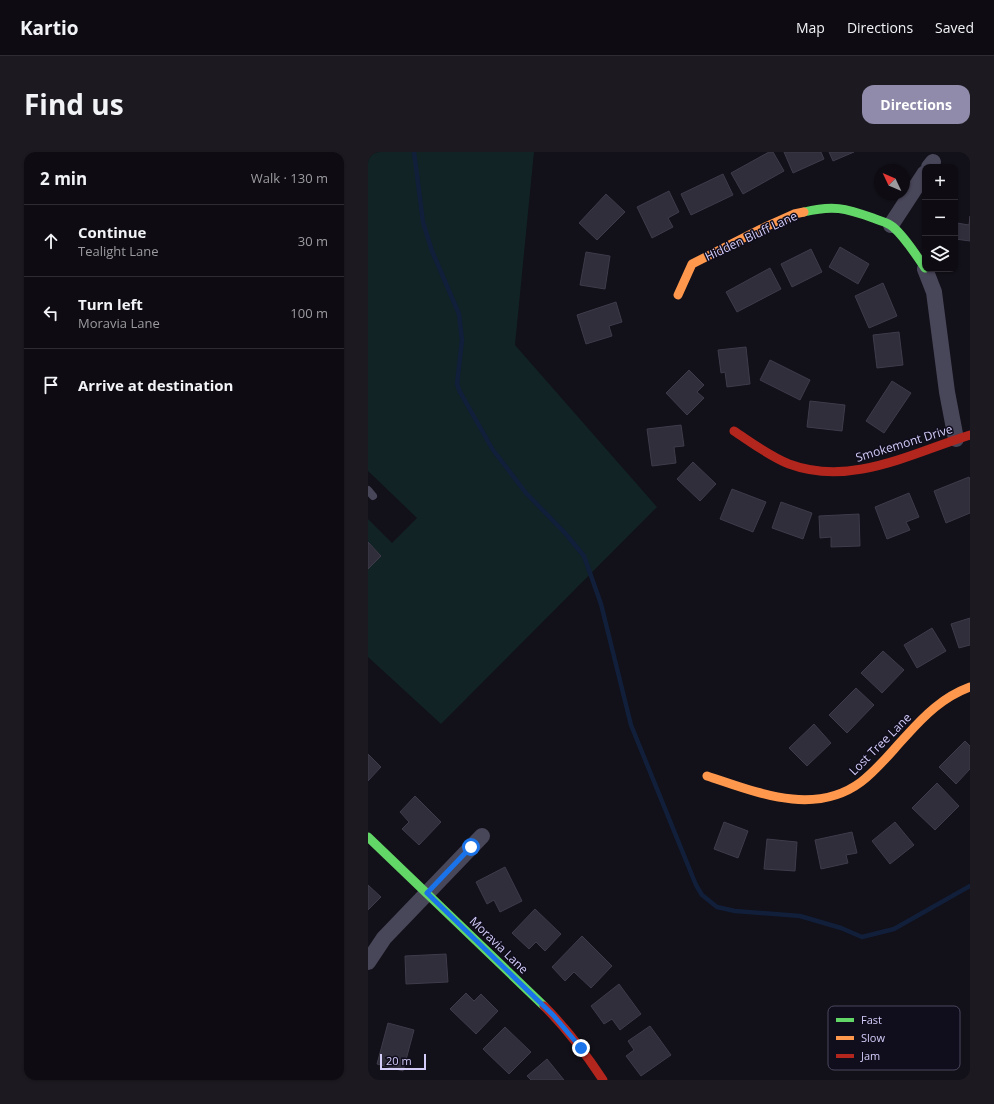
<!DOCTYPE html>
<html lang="en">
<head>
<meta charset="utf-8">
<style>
  body { margin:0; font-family:"Open Sans",sans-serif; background:#1c1a20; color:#f1f3f6 }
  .controls { position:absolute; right:12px; top:12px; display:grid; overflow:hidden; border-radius:8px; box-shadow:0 1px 3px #0004 }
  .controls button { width:36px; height:36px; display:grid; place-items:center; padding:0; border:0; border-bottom:1px solid #2e2c32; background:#0e0c12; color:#f1f3f6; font:20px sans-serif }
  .compass { position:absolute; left:506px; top:12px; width:36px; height:36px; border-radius:50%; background:#0e0c12; box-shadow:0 1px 3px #0004; rotate:314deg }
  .scale { position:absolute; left:12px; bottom:10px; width:46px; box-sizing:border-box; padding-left:4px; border:2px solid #d4cdfa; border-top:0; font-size:11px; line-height:14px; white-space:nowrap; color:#d4cdfa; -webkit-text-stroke:3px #100d1c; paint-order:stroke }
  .stop { position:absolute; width:12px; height:12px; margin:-9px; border:3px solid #1a73e8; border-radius:50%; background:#fff }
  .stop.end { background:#1a73e8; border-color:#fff; box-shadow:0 1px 4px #0008 }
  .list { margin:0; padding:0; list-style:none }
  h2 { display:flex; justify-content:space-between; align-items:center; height:52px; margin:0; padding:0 16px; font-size:17px }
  h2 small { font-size:13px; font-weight:400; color:#9b9b9f }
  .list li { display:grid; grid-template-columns:26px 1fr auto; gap:12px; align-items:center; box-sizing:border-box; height:72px; padding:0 16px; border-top:1px solid #2e2c32 }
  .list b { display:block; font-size:15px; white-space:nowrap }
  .list p { margin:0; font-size:13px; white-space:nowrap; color:#9b9b9f }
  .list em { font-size:13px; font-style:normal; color:#9b9b9f }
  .icon { flex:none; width:22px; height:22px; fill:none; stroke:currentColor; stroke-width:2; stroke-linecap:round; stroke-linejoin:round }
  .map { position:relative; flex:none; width:602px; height:928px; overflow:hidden; border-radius:12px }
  header { display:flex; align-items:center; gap:24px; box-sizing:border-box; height:56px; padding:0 20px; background:#0e0c12; border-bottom:1px solid #2e2c32 }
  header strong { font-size:19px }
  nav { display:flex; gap:22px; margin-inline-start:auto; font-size:14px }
  .intro { display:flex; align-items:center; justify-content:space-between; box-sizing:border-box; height:96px; padding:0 24px }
  h1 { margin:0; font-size:28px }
  .button { padding:10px 18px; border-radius:12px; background:#908bab; color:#fff; font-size:14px; font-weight:700 }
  main { display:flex; gap:24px; padding:0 24px }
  aside { flex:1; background:#0e0c12; border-radius:12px; box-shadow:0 1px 3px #0004 }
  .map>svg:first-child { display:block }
  .green { fill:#112324 }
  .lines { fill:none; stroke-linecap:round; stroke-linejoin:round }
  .stream { stroke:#111f3a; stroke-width:4.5 }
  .building { fill:#302e3b; stroke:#3f3b4b }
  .lane { stroke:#484659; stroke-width:8 }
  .street { stroke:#484659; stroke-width:16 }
  .fast { stroke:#63d668; stroke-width:9 }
  .slow { stroke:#ff974d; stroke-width:9 }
  .jam { stroke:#b3261e; stroke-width:9 }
  .route { stroke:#1a73e8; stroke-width:5 }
  .labels { text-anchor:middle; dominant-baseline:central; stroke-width:3; stroke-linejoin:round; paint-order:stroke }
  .street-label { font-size:12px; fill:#d4cdfa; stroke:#100d1c }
  .key { fill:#100d1c; stroke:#4b475f; stroke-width:1 }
  .key-label { font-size:11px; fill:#d4cdfa }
</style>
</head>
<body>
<header>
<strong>Kartio</strong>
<nav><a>Map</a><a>Directions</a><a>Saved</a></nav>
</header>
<div class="intro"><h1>Find us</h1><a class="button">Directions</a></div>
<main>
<aside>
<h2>2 min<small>Walk · 130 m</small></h2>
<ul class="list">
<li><svg class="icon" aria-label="ahead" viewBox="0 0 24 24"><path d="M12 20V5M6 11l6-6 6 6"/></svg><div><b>Continue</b><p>Tealight Lane</p></div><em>30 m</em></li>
<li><svg class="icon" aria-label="left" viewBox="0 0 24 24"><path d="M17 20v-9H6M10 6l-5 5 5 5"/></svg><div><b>Turn left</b><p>Moravia Lane</p></div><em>100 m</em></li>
<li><svg class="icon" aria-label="arrive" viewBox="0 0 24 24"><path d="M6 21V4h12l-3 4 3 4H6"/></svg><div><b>Arrive at destination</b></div></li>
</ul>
</aside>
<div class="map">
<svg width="602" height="928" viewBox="0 0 602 928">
  <rect width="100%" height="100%" fill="#121018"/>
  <path class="green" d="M0,0H166L147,193L289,355L73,572L0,505V417L13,404L0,390V367L24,391L49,366L0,319Z"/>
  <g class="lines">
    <path class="stream" d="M46,0L55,70L64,99L91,162L94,188L89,232L92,240L125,298L158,341L197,381L216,404L233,452L263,573L328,733L334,743L349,755L367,759L432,764L473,776L494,785L526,777L602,734"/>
  </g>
  <path class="building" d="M401,0H405L416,19L375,42L363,21Z
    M416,0H453L456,7L425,21Z
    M461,0H486L465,9Z
    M355,22L365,43L323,63L313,42Z
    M301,39L311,60L300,66L305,75L284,86L269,55Z
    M238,42L257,60L229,88L211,71Z
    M602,64V89L587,87L589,71L601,73Z
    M472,95L501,112L490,132L461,115Z
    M443,97L454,120L424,135L413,112Z
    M218,100L242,104L237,137L212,133Z
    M402,116L413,137L369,160L358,140Z
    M515,131L529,164L501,176L487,144Z
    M248,150L254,170L241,174L244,184L218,192L209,163Z
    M531,180L535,213L509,216L505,183Z
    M378,195L382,232L359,235L357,220L353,221L350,198Z
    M402,208L442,228L432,248L392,228Z
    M321,218L336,233L329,240L336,246L319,263L298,241Z
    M524,229L543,241L516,281L498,269Z
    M442,249L477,253L474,279L439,275Z
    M313,273L316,294L306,295L308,311L284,314L279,277Z
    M325,310L348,332L332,349L309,327Z
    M601,325L602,328V361L578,371L566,339Z
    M364,337L398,350L385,380L352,367Z
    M541,341L551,365L538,370L542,378L519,387L507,355Z
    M413,350L444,361L435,387L404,376Z
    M491,362L492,394L463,395V385L452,386L451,364Z
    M0,390L13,404L0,417Z
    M602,466V493L591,496L583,472Z
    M564,476L578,499L549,516L536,493Z
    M515,499L536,518L514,541L493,521Z
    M488,536L506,553L479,581L461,563Z
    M446,572L463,591L439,614L421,596Z
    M597,589L602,594V617L588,632L571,615Z
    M0,602L13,615L0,629Z
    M569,631L591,654L567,678L544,656Z
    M47,644L73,670L51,693L34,677L41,670L32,660Z
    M356,670L380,679L370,706L346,697Z
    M527,670L546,693L522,712L504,689Z
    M484,680L489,701L478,703L480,711L453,717L447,688Z
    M399,687L429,690L427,719L396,717Z
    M137,715L154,749L132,760L126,748L119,752L108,730Z
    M0,733L13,745L0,758Z
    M167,757L193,782L177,799L168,790L161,797L144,781Z
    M214,784L244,814L223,836L206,820L197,829L184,815Z
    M78,802L80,830L38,832L37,804Z
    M251,832L273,862L252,878L244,867L236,872L223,854Z
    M98,841L106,849L113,842L130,859L108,882L82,857Z
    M20,871L46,878L35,919L9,912Z
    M282,874L303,903L273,924L258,904L266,898L260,889Z
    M137,875L163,900L141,922L115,897Z
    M179,907L196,928H163L159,924Z"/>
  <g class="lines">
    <path class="lane" d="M0,338L5,344"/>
    <path class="street" d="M561,15L565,10
      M523,73L557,21
      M557,117L566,140L579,240L588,287
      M0,810L16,786L114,684"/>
    <path class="fast" d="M436,60C465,53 477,56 505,66C511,69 520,70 525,75C538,86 547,102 557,116
      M0,685L176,854"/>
    <path class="slow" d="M310,143L324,112L393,77L426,62L436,60
      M339,624C388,640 446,665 493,630C510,617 523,600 538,584C557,563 575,545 602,535"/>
    <path class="jam" d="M366,279C384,291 401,304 421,312C483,335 544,301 602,283
      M176,854C198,876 218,902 235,928"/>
  </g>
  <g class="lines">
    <path class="route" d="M103,695L59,741L185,863L213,896"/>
  </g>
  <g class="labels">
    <g class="street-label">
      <text transform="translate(383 84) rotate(-25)">Hidden Bluff Lane</text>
      <text transform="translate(536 291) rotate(-17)">Smokemont Drive</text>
      <text transform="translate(512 592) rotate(-45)">Lost Tree Lane</text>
      <text transform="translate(131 793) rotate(44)">Moravia Lane</text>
    </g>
  </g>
  <rect x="460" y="854" width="132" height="64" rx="6" class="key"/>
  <rect x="468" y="866" width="18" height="4" fill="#63d668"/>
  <rect x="468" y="884" width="18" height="4" fill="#ff974d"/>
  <rect x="468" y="902" width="18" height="4" fill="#b3261e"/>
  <g class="key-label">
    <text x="493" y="872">Fast</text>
    <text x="493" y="890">Slow</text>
    <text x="493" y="908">Jam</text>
  </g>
</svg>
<div class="controls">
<button>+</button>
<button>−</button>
<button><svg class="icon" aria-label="layers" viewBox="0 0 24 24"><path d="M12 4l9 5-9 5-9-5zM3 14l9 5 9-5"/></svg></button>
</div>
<svg class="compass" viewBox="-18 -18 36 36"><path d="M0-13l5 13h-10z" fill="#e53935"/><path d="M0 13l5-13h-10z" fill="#9b9b9f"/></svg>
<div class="scale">20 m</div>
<div class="stop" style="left:103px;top:695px"></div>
<div class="stop end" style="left:213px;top:896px"></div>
</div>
</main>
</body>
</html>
